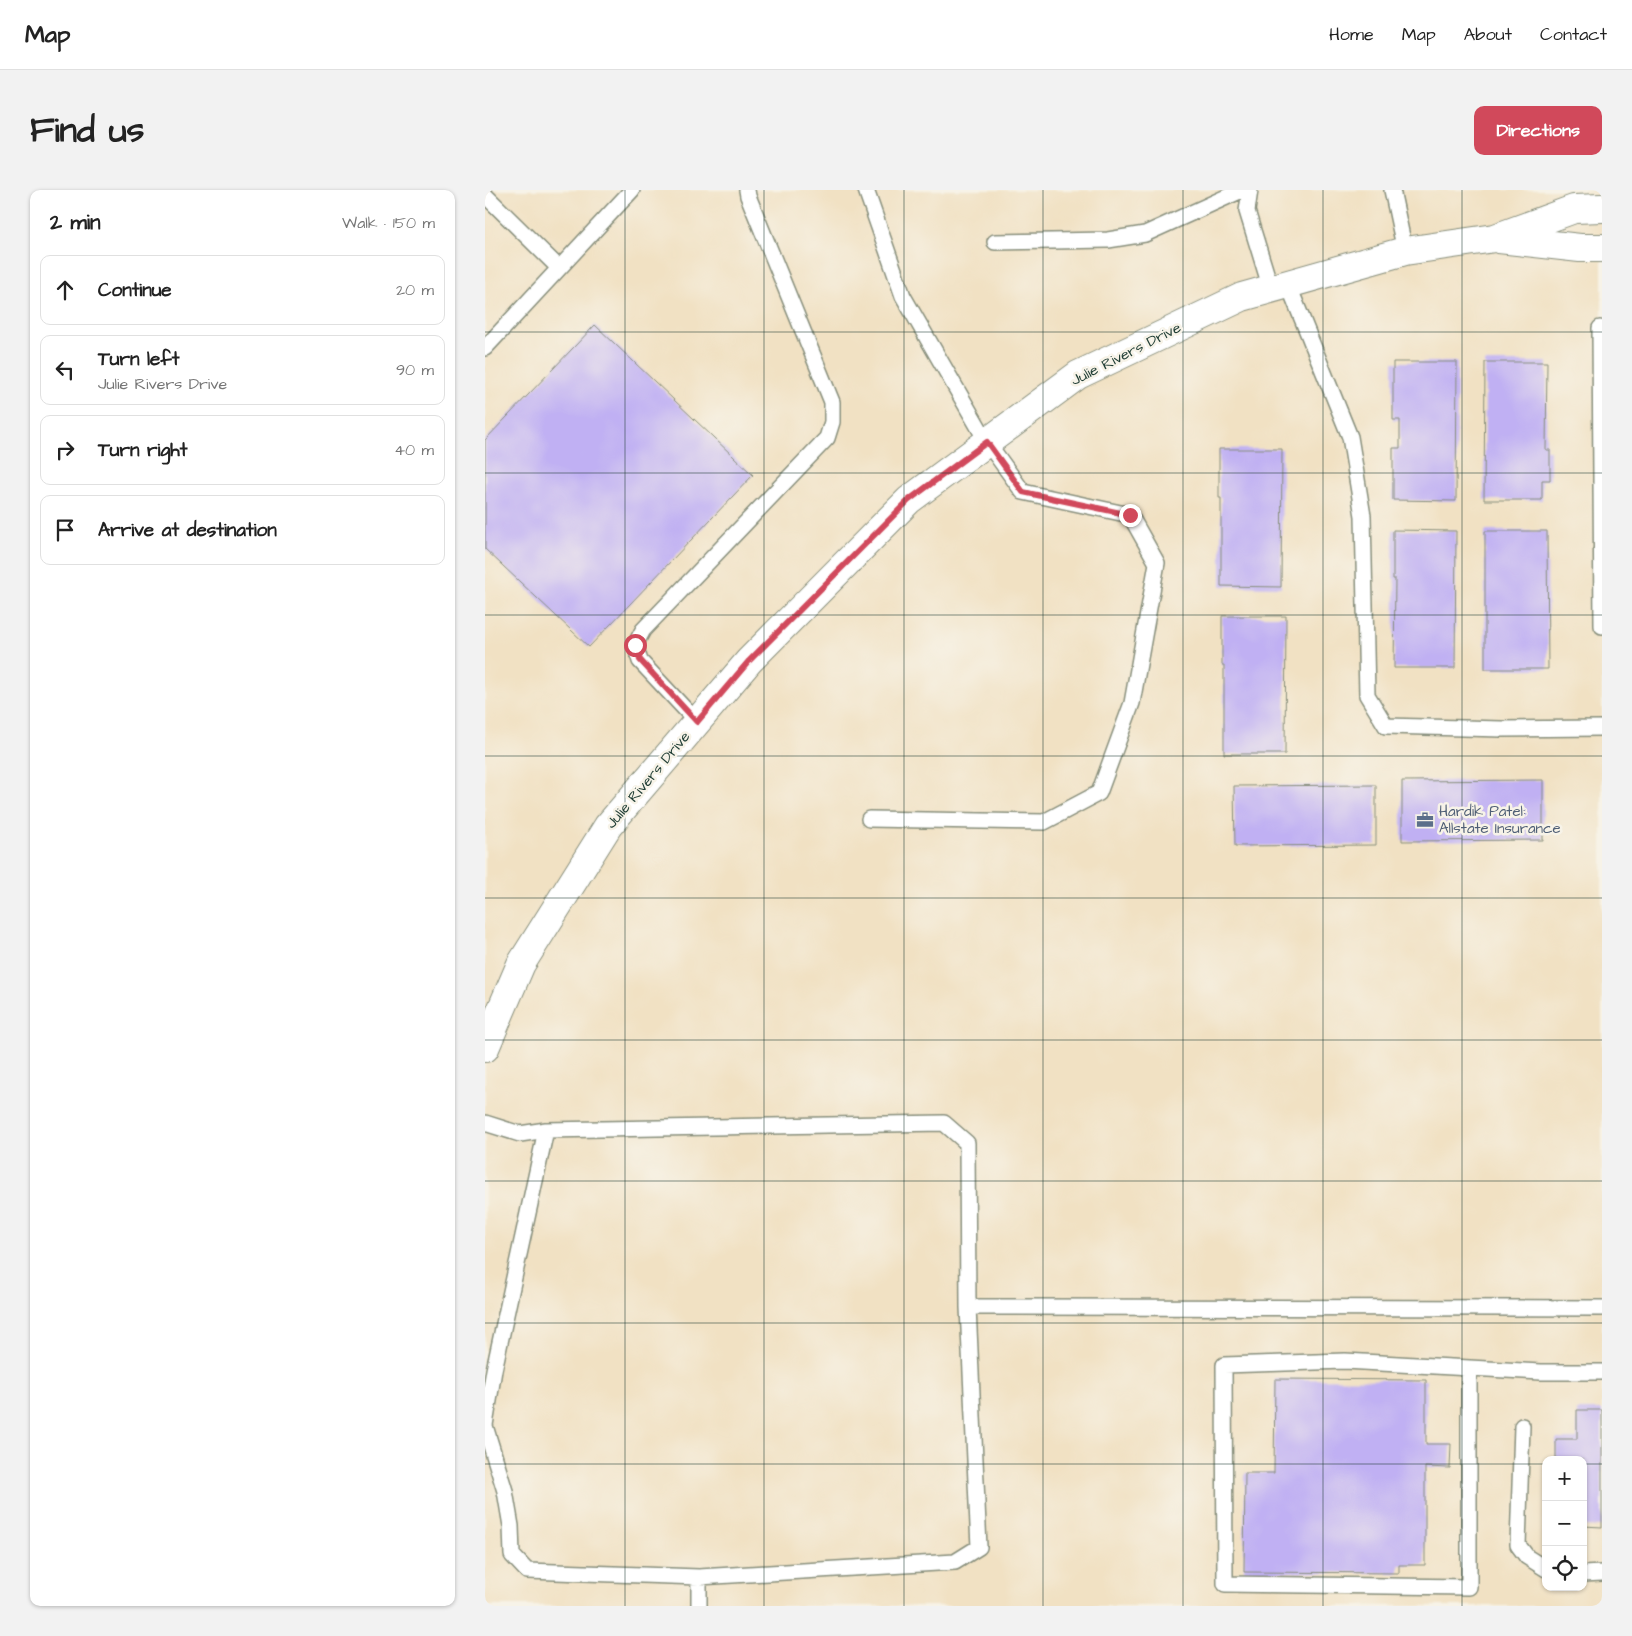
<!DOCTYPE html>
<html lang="en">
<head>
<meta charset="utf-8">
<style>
  body { margin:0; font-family:"Architects Daughter",sans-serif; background:#f2f2f2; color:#222 }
  .controls { position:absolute; right:15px; bottom:15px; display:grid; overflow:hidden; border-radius:10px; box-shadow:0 1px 4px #0004 }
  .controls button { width:45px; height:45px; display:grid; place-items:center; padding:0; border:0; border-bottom:1px solid #e0e0e0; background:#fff; color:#222; font:25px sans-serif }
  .stop { position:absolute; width:15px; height:15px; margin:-11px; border:4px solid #d1495b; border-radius:50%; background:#fff }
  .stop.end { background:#d1495b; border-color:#fff; box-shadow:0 1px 5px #0008 }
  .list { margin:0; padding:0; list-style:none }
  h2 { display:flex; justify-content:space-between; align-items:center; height:65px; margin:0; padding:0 20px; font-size:21px }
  h2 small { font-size:16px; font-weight:400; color:#767676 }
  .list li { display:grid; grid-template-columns:32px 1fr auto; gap:15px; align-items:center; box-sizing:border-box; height:70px; margin:0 10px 10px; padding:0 10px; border:1px solid #e0e0e0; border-radius:10px }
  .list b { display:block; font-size:19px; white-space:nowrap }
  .list p { margin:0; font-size:16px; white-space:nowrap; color:#767676 }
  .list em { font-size:16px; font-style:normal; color:#767676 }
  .icon { flex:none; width:28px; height:28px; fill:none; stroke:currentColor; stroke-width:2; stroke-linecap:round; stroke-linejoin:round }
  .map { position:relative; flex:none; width:1117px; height:1416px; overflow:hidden; border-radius:10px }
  header { display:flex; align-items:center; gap:30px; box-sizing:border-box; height:70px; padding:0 25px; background:#fff; border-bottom:1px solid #e0e0e0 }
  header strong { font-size:24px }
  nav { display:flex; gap:28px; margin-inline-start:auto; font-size:18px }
  .intro { display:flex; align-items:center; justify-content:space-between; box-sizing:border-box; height:120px; padding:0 30px }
  h1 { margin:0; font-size:35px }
  .button { padding:12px 22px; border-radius:10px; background:#d1495b; color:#fff; font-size:18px; font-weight:700 }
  main { display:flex; gap:30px; padding:0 30px }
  aside { flex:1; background:#fff; border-radius:10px; box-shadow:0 1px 4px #0004 }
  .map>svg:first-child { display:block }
  .building { fill:#c0b0f3 }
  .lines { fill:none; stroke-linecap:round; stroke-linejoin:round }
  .service-casing { stroke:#888f7c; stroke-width:18 }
  .minor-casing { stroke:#888f7c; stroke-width:30 }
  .service { stroke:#fff; stroke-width:15 }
  .minor { stroke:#fff; stroke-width:28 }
  .route { stroke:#d1495b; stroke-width:6 }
  .grid { fill:none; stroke:#1f3d34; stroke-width:1; stroke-opacity:0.55 }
  .labels { text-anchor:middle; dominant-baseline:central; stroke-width:5; stroke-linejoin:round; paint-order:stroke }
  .street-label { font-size:15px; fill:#1f3d34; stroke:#f7f3e8 }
  .service-label { font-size:15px; fill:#4e5e75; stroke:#f7f3e8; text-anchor:start }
</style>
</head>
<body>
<header>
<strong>Map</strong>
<nav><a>Home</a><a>Map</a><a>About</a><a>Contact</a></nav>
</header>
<div class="intro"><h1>Find us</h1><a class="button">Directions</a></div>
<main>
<aside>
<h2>2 min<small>Walk · 150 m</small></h2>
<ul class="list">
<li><svg class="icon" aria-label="ahead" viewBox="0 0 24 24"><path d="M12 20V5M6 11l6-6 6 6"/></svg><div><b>Continue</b></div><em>20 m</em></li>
<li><svg class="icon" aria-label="left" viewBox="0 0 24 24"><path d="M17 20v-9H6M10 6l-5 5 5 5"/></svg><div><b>Turn left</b><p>Julie Rivers Drive</p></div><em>90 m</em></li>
<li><svg class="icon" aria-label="right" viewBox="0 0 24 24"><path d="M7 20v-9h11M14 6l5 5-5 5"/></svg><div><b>Turn right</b></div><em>40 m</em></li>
<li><svg class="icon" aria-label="arrive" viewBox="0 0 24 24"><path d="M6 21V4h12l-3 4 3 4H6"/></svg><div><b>Arrive at destination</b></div></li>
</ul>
</aside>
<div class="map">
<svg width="1117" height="1416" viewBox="0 0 1117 1416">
  <rect width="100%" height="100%" fill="#f7f3e8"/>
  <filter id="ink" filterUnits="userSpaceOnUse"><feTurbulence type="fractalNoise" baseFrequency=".02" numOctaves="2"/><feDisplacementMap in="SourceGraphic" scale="10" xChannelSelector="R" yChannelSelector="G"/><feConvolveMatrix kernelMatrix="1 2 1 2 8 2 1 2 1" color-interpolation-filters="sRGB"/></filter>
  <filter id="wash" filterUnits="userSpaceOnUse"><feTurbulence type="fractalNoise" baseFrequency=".0096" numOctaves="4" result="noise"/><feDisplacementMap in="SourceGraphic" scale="20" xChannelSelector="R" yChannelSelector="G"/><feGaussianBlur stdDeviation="1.12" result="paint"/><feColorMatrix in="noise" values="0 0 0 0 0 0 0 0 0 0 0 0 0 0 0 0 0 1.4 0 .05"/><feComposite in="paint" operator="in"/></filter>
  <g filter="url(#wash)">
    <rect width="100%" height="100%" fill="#f1e1c3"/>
    <g id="blocks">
      <path class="building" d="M110,135L268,285L104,457L0,359V250Z
        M908,172H972L971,311L908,310V258H915V230H908Z
        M1000,172H1062L1061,260H1065V290H1057V310H999Z
        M734,259H797L796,397L736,396V308H734Z
        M908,340L971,341L970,478H909L910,389H908Z
        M1000,341H1062L1063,479H1000Z
        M737,426H801L800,564H739V475H737Z
        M1058,590V650L917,651V591Z
        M891,595V655L750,656L749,596Z
        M790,1189L941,1190V1254H966L965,1278L940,1277V1375H914V1383L759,1382L760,1283H789Z
        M1092,1220H1117V1337L1098,1336V1270H1071V1249H1092Z"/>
    </g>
  </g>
  <g filter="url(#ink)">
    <use href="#blocks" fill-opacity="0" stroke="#888f7c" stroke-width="1"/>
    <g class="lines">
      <g class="service-casing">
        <path id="service" d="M381,0L418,106L502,252L538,302L645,325L672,373L647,513L614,603L559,632L384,629
          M765,0L762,21L786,99
          M907,0L920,61
          M0,5L74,78
          M510,52L623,50L660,44L757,0
          M803,94L865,247L878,326L882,505L901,536L1017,539L1117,538
          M1115,138L1117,436
          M0,158L147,0
          M212,532L155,471L150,455L158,440L342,248L347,232V212L263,6L262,0
          M0,933L35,944L61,940L459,933L482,953L483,1117L1117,1118
          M984,1178V1397L740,1394L739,1175L860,1171L1056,1182H1117
          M0,1235L9,1180L61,940
          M0,1236L20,1301L26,1336L27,1365L42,1381L214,1387L470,1372L494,1357L483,1117
          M1037,1236L1033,1355L1042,1367L1061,1379
          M1098,1384L1117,1383
          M214,1416V1387"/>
      </g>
      <g class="minor-casing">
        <path id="minor" d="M1014,49L1095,58H1117
          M0,858L36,774L123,636L264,471L424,310L593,185L757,107L920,61L1010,48L1089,19L1117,18"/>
      </g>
      <use href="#service" class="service"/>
      <use href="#minor" class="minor"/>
    </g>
  </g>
  <g class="lines" filter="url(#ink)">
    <path class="route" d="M150,455L155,470L212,532L264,471L424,310L502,252L538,302L645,325"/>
  </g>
  <path class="grid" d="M140,0V1416M279,0V1416M419,0V1416M558,0V1416M698,0V1416M838,0V1416M977,0V1416M0,142H1117M0,283H1117M0,425H1117M0,566H1117M0,708H1117M0,850H1117M0,991H1117M0,1133H1117M0,1274H1061M1098,1274H1117"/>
  <defs>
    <g id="office-bare" transform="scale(1.35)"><path d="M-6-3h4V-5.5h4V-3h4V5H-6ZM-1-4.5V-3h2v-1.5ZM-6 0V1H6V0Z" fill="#5c6f8a" stroke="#f7f3e8" stroke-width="2.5" paint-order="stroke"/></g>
  </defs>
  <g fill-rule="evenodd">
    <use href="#office-bare" x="940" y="630"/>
  </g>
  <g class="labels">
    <g class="street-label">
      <text transform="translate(641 164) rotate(-27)">Julie Rivers Drive</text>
      <text transform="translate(163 590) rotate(-50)">Julie Rivers Drive</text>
    </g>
    <g class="service-label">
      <text x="954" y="621">Hardik Patel:<tspan x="954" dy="17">Allstate Insurance</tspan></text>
    </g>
  </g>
</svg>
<div class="controls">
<button>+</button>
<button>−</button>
<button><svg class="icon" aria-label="locate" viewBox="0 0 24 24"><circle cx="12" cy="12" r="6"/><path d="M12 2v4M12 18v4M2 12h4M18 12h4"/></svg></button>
</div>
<div class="stop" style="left:150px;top:455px"></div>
<div class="stop end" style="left:645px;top:325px"></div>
</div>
</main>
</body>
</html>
